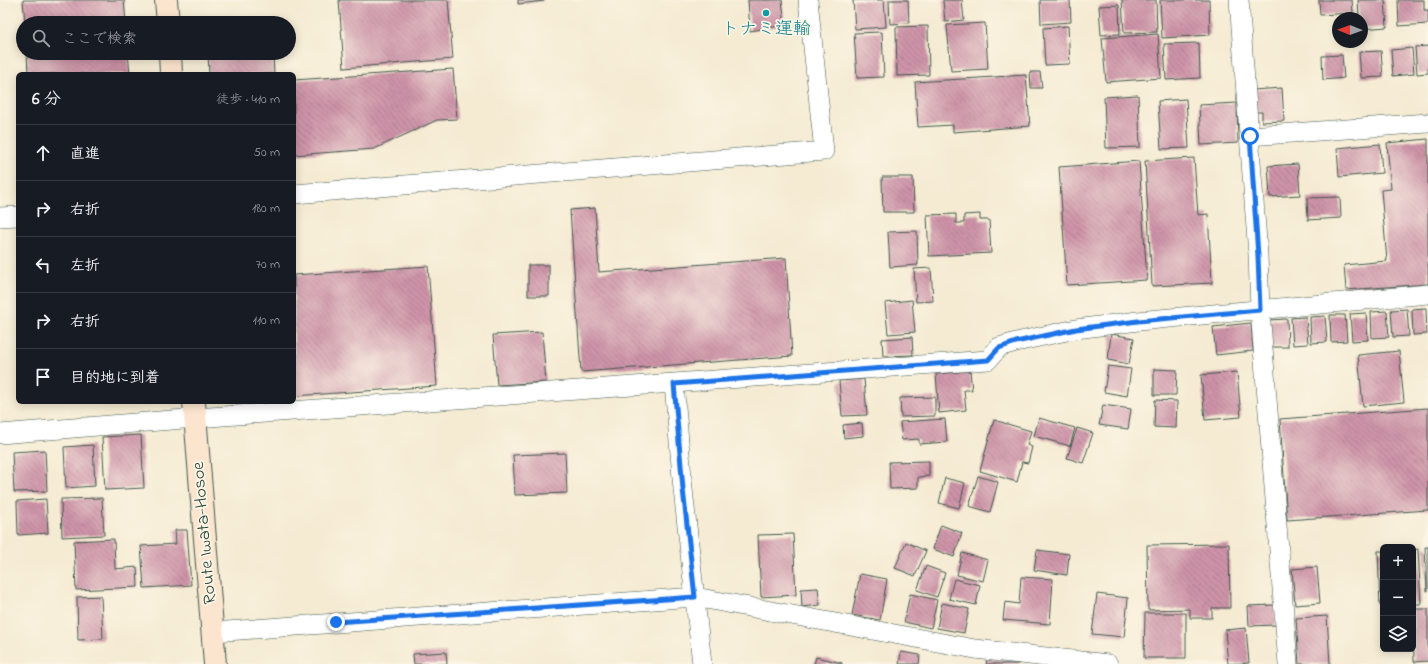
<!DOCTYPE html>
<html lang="ja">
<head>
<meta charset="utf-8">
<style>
  body { margin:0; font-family:"Indie Flower","Klee One",sans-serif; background:#20242c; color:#f1f3f6 }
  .controls { position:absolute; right:12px; bottom:12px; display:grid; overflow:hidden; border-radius:6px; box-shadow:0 2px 10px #0003 }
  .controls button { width:36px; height:36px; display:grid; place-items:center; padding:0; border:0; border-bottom:1px solid #363941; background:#171b24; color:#f1f3f6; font:20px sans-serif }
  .compass { position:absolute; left:1332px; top:12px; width:36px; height:36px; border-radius:50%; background:#171b24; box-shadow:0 2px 10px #0003; rotate:271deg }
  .stop { position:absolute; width:12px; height:12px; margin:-9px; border:3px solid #1a73e8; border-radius:50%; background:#fff }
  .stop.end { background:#1a73e8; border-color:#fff; box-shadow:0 1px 4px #0008 }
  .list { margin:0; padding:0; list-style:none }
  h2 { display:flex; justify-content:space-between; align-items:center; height:52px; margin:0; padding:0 16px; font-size:17px }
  h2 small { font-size:13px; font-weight:400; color:#9ea1a6 }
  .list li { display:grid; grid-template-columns:26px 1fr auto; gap:12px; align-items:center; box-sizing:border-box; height:56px; padding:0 16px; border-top:1px solid #363941 }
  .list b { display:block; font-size:15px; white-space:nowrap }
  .list em { font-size:13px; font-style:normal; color:#9ea1a6 }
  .icon { flex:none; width:22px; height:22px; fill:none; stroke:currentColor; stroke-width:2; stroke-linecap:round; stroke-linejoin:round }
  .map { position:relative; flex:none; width:1428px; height:664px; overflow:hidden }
  .search { position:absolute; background:#171b24; box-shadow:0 2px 10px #0003; left:16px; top:16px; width:280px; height:44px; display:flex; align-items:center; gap:10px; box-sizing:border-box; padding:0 14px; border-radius:22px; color:#9ea1a6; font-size:15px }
  .panel { position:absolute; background:#171b24; box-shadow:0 2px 10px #0003; left:16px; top:72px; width:280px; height:332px; border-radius:6px }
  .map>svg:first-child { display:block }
  .building { fill:url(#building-back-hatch) }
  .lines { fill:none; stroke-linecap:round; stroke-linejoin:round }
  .minor-casing { stroke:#3f574c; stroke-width:20 }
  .secondary-casing { stroke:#3f574c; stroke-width:24 }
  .minor { stroke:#fff; stroke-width:19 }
  .secondary { stroke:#fce5cf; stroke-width:22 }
  .route { stroke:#1a73e8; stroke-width:5 }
  .culture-dot { fill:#0f9aa8; stroke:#fcf5e5; stroke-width:1.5 }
  .labels { text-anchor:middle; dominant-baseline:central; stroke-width:3.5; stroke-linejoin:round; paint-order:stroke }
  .culture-label { font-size:18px; fill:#0d838f; stroke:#fcf5e5 }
  .street-label { font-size:18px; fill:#1f3d34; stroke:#fcf5e5 }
</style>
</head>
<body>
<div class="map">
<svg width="1428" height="664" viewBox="0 0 1428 664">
  <defs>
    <pattern id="building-back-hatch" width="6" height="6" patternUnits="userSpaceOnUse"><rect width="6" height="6" fill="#ce93a8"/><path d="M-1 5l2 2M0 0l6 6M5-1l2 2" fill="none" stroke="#a7798a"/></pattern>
  </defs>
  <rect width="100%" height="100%" fill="#fcf5e5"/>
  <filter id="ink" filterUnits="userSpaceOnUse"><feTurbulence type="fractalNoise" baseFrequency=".025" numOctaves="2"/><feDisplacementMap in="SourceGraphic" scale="8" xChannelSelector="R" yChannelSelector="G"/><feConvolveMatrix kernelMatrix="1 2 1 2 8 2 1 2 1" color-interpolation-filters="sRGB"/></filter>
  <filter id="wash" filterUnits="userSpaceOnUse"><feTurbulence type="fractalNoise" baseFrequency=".012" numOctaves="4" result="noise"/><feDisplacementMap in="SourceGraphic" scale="16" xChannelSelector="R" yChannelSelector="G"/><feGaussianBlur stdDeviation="0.9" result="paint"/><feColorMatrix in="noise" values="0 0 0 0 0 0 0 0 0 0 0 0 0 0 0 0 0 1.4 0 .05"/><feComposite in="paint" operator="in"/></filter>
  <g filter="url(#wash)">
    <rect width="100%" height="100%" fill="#f5ebd3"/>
    <g id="blocks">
      <path class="building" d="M23,0H124L126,23H25Z
        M339,0H448L453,59L344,68Z
        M518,0H544V1L518,4Z
        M748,0H782L785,25L750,31Z
        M853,0H884L886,27L855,29Z
        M889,0H908L909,23L890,24Z
        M943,0H962L964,20L945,22Z
        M1040,0H1070L1071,22L1041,24Z
        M1122,0H1156L1157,32L1124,33Z
        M1160,0H1209L1210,35L1162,38Z
        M1319,0H1352L1353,13L1320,15Z
        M1358,0H1385L1387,27L1362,29V18H1359Z
        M1398,0H1424V10H1428V24L1399,26Z
        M1119,5L1120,34L1101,35L1099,6Z
        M985,23L988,69L951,71L947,25Z
        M928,26L929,75L897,76L896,27Z
        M1068,26L1070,64L1045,65L1043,28Z
        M882,32L884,77L857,78L854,33Z
        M1158,34L1161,78L1106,82L1102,38Z
        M1199,43L1200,78L1166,80L1164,44Z
        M1428,46V73L1417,74L1415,47Z
        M1412,48L1414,74L1393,76L1391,50Z
        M1381,51L1383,77L1361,78L1359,52Z
        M27,53H128L130,74H28Z
        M208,53H273L274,74H209Z
        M1342,55L1344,78L1323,80L1322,56Z
        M453,69L457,119L437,120L374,149L294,155V80Z
        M1030,72H1040L1042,88H1031Z
        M1026,75L1030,126L953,132V125L918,127L915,82Z
        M1282,88L1284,121L1262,122V112H1254L1253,90Z
        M1138,95L1140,147L1106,148L1104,97Z
        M1186,99L1189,148L1161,149L1158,101Z
        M1237,103L1238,143L1201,145L1199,105Z
        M1428,139V284L1346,290L1344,265L1387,261L1381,190L1391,189L1387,143Z
        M1380,144L1382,173L1339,177L1337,148Z
        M1194,158L1198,215L1208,214L1212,283L1152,286L1145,161Z
        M1139,161L1147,280L1067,285L1059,167Z
        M1298,164L1300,195L1270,197L1268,166Z
        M882,177H913L914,212H883Z
        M1340,197L1341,218L1308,220L1307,198Z
        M595,208L599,272L786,258L792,356L581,372L570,210Z
        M956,214V223H964V215L980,214V220H989L991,253L929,256L927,215Z
        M917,231L918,265L890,267L888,232Z
        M528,265H549V296H528Z
        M428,266L437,386L294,396V275Z
        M931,268L933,301L916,302L914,269Z
        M912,300L915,332L888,334L885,303Z
        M1426,308L1427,334L1413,335L1412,309Z
        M1407,309L1409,336L1393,337L1391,310Z
        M1387,311L1389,337L1372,338L1371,312Z
        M1366,313L1368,340L1352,341L1350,314Z
        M1330,315H1345L1347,341L1331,342Z
        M1325,316L1327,342L1311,343L1310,317Z
        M1306,317L1308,344L1293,345L1291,318Z
        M1287,319L1288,347H1271L1269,320Z
        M1251,323L1253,351L1216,355L1213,327Z
        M542,332L546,382L497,385L493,335Z
        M1111,334L1134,338L1129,364L1108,360Z
        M912,337L913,355L883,356L882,339Z
        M1399,351L1404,402L1363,406L1358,355Z
        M1108,366L1131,369L1127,396L1104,392Z
        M1154,369L1177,370L1176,395H1154Z
        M970,371L972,390H964L966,410L939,413L936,374Z
        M1237,372L1241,417L1205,420L1201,375Z
        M864,379L867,415L842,416L839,381Z
        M935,397V416L901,417L900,398Z
        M1155,400L1177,401L1176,428L1154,427Z
        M1103,405L1131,409L1128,429L1099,425Z
        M1428,408V510L1287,520L1280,419Z
        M1039,418L1075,428L1070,446L1034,436Z
        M945,419L947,442L919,444V439L902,440L900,422Z
        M994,420L1031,431L1027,445L1032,447L1028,463L1022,462L1017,482L980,471Z
        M862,423L863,436L844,438L843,425Z
        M1077,428L1093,433L1083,463L1067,458Z
        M141,435L144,488L105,490L102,437Z
        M93,445L95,486L66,488L64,447Z
        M45,450L47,491L14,492L12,452Z
        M565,453L567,493L515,495L513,455Z
        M929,461V476L918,477V488L890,489L889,462Z
        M978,476L998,482L990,512L969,506Z
        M945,478L965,483L959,508L939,503Z
        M102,498L104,535L62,537L61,499Z
        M46,499L48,533L18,535L17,501Z
        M941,525L962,533L954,557L933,549Z
        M175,530H187L191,585L144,588L141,546L176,544Z
        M793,534L796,595L761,597L758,535Z
        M114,539L115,569L137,567L138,587L76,590L74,541Z
        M906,542L926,551L915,576L895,568Z
        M1229,544L1230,608H1212V618H1190V609L1148,610L1147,545Z
        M1425,547H1428V591H1427Z
        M1418,549L1421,604H1413V550Z
        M1037,550L1069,554L1067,575L1034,570Z
        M1378,551H1383V605L1380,606Z
        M962,553L988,560L983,581L957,575Z
        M926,566L945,573L937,597L917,590Z
        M1317,567L1320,603L1295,605L1292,569Z
        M860,574L887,579L880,620L852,615Z
        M1021,577L1053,579L1050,624L1003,620L1005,602L1019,604Z
        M954,579L980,585L976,605L949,599Z
        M818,588L820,605L802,607L801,589Z
        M910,594L937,600L931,628L904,622Z
        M1097,594L1128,598L1124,637L1092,634Z
        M101,596L103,639L78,640L77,597Z
        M942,603L969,609L964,633L937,628Z
        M1275,605L1276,625L1249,626L1248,606Z
        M1413,609H1428V661L1414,662Z
        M1145,613H1186V658H1144Z
        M1327,616L1330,664H1299L1296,618Z
        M1246,628L1249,663L1228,664L1225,630Z
        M446,652L447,664H414L413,654Z
        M901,652L920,655L919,664H899Z
        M816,657L842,663V664H814Z
        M987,659L1019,660V664H986Z"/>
    </g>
  </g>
  <g filter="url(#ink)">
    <use href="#blocks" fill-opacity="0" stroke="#3f574c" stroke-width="1"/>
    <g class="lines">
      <g class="minor-casing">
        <path id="minor" d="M1239,0L1258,255L1260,310L1288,664
          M1250,136L1428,123
          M294,194L824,151L808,0
          M0,217L18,216
          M674,383L683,489L702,664
          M0,434L196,418L988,360L999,347L1016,342L1076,329L1138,321L1428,294
          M213,632L695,597L975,649L1108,664"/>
      </g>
      <g class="secondary-casing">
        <path id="secondary" d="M166,0L168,23
          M170,53L171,74
          M194,402L215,664"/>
      </g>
      <use href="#minor" class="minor"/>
      <use href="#secondary" class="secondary"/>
    </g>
  </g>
  <g class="lines" filter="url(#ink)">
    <path class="route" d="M336,622L695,597L683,489L674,384L988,360L999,348L1016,342L1076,329L1138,321L1260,310L1258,256L1250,136"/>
  </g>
  <circle class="culture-dot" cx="766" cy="13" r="4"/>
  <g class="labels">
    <g class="culture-label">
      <text x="766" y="30">トナミ運輸</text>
    </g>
    <g class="street-label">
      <text transform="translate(205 533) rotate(-95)">Route Iwata-Hosoe</text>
    </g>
  </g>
</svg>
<div class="controls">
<button>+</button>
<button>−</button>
<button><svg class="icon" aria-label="layers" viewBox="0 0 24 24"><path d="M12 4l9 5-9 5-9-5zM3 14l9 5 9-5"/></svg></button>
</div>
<svg class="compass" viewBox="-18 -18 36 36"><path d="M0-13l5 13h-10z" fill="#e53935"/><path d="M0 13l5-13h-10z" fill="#9ea1a6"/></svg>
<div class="stop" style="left:1250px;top:136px"></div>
<div class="stop end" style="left:336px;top:622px"></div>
<div class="search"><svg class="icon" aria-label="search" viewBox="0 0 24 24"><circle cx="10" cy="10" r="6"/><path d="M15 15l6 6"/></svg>ここで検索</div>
<section class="panel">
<h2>6 分<small>徒歩 · 410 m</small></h2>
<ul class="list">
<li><svg class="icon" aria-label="ahead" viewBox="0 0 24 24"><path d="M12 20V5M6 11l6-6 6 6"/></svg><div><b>直進</b></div><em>50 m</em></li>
<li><svg class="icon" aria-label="right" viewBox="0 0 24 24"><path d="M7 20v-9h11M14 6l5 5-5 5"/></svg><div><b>右折</b></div><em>180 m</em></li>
<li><svg class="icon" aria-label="left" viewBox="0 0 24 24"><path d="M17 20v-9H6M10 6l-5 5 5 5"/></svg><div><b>左折</b></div><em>70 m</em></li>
<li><svg class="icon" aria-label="right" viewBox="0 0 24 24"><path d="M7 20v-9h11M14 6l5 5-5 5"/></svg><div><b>右折</b></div><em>110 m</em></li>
<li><svg class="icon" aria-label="arrive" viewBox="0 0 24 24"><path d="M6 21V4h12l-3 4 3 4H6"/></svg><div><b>目的地に到着</b></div></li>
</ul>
</section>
</div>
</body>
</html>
